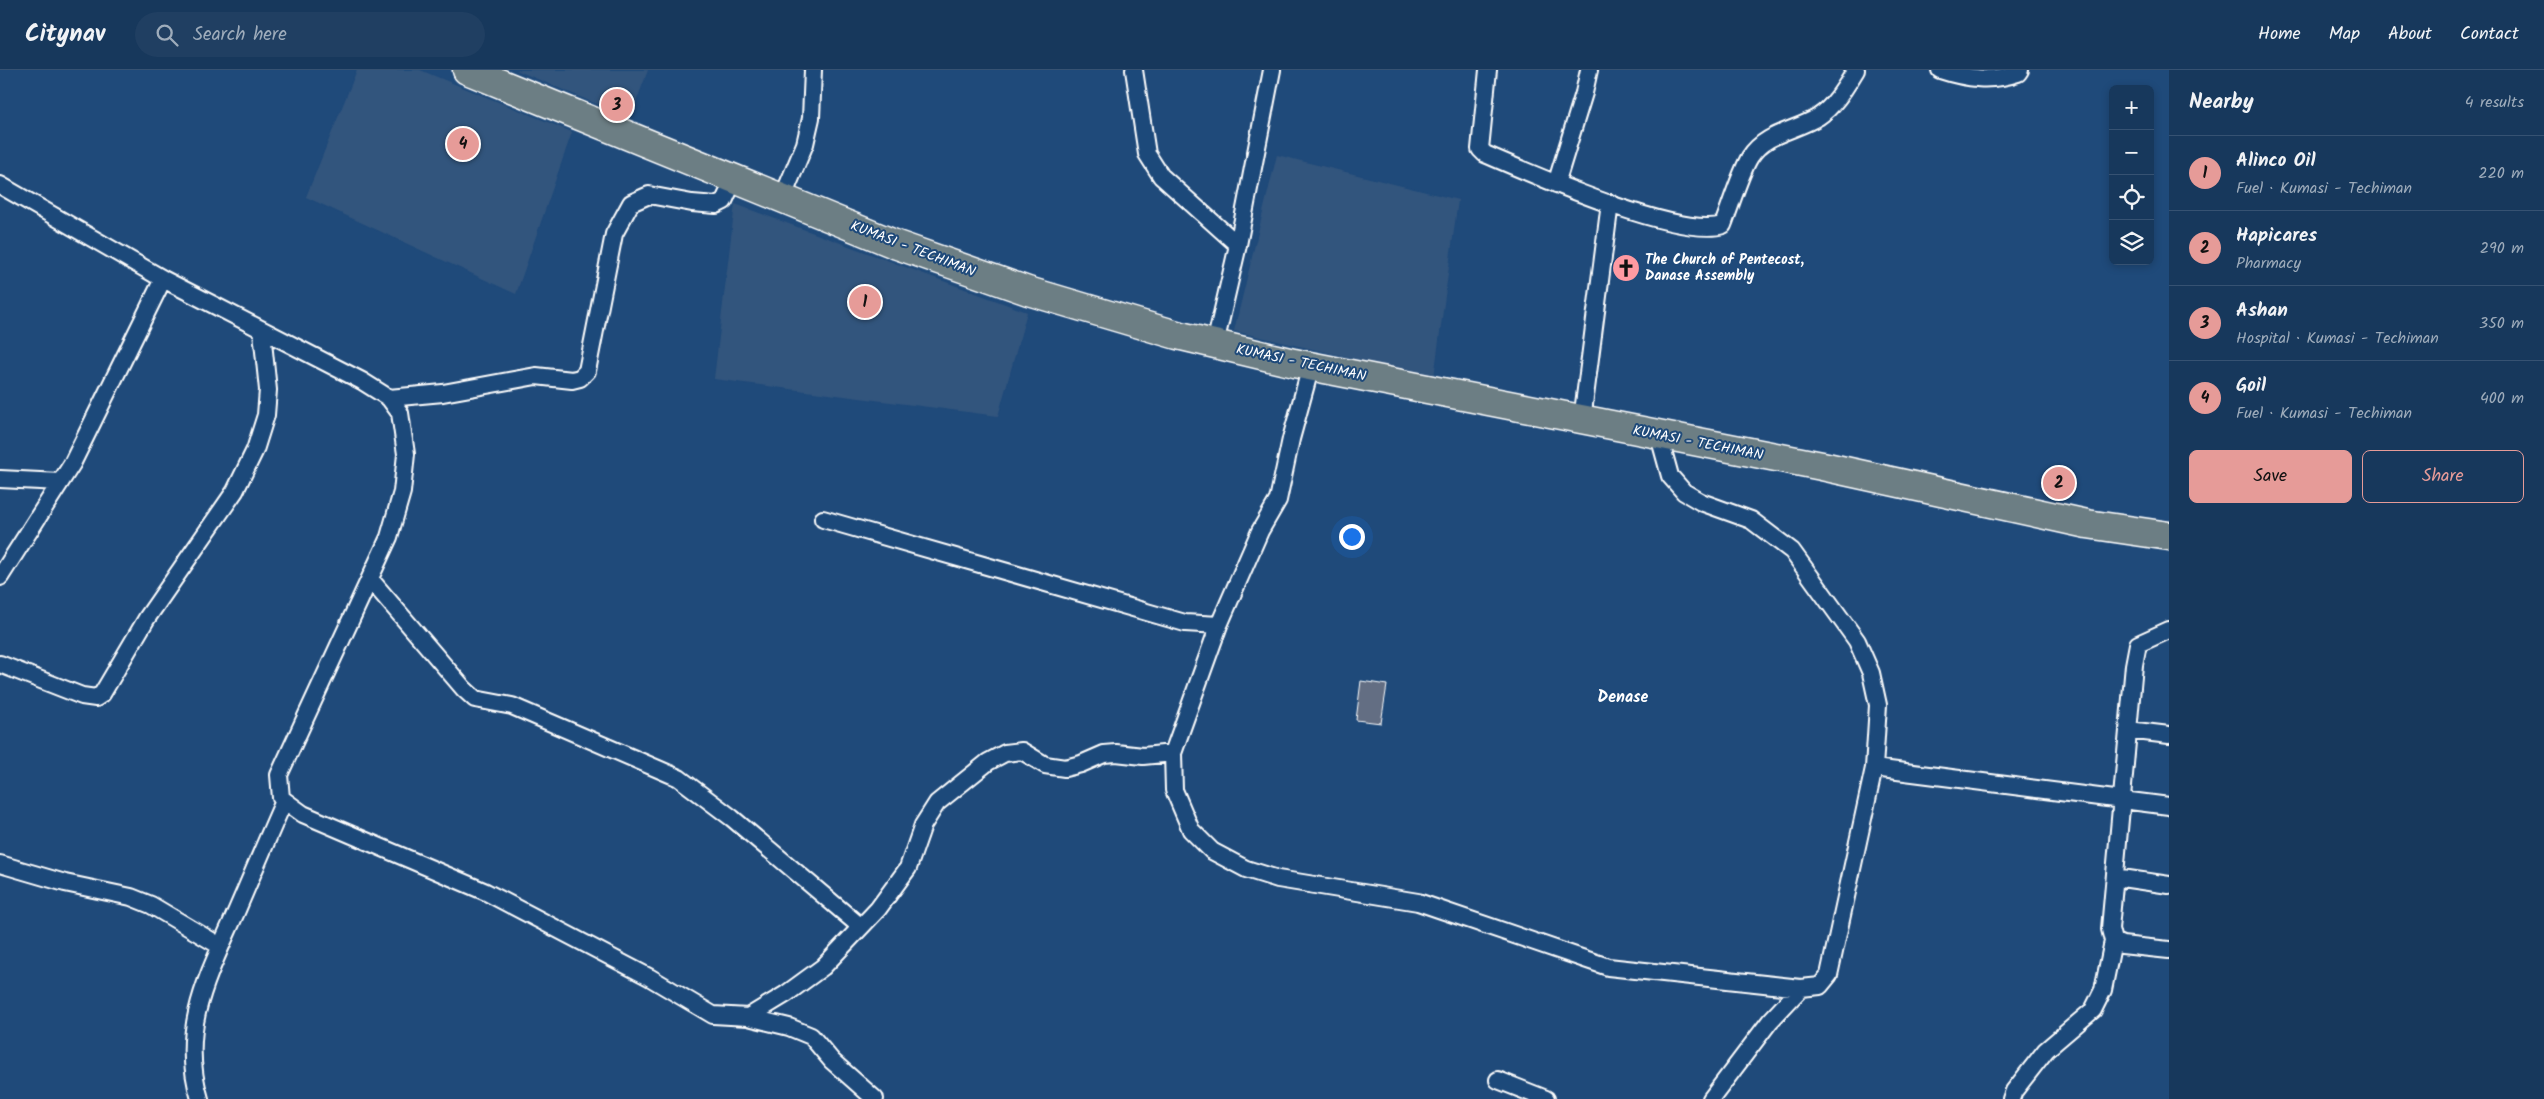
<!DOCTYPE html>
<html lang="en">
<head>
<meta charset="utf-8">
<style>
  body { margin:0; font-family:Kalam,sans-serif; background:#203f62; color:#f1f3f6 }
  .controls { position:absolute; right:15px; top:15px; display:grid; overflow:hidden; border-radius:8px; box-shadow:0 2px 8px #0003 }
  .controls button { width:45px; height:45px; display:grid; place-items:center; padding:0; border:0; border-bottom:1px solid #365272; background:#17385c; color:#f1f3f6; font:25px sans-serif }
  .you { position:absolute; left:1351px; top:466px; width:18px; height:18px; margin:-12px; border:4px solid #fff; border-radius:50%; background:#1a73e8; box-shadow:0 0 0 8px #1a73e833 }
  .badge { display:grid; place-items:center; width:32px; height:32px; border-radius:50%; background:#e69b98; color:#111; font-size:16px; font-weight:700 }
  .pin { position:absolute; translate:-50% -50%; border:2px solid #fff; box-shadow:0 1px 5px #0006 }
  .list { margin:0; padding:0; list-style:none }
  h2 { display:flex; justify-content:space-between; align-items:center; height:65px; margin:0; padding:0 20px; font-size:21px }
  h2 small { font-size:16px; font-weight:400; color:#9eacbb }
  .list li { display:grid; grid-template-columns:32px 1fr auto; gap:15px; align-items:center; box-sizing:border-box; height:75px; padding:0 20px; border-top:1px solid #365272 }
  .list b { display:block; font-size:19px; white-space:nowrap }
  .list p { margin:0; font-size:16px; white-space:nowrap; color:#9eacbb }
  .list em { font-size:16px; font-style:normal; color:#9eacbb }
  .actions { display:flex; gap:10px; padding:15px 20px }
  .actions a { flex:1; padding:11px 0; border:1px solid #e69b98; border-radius:8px; text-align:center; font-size:18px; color:#e69b98 }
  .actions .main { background:#e69b98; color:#111 }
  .icon { flex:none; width:28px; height:28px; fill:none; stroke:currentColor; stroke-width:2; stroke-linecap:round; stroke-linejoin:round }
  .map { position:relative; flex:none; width:2169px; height:1029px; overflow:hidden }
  header { display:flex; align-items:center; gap:30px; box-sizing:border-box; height:70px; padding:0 25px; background:#17385c; border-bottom:1px solid #365272 }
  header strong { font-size:24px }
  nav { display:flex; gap:28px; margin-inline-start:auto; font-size:18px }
  .search { width:350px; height:45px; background:#203f62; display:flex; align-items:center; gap:12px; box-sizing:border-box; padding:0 18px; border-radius:28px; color:#9eacbb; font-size:19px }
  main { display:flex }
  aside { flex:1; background:#17385c }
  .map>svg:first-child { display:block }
  .built { fill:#33557d }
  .building { fill:#636e83; stroke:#fff }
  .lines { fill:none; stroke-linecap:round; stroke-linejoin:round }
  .minor-casing { stroke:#fff; stroke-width:20 }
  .trunk-casing { stroke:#fff; stroke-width:31 }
  .minor { stroke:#1f4a7a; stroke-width:16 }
  .trunk { stroke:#6c7e84; stroke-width:28 }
  .labels { text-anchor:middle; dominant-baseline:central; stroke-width:4; stroke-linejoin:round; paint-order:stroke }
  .street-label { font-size:14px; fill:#fff; stroke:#1f4a7a }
  .poi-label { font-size:14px; font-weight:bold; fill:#fff; stroke:#1f4a7a; text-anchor:start }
  .quarter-label { font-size:16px; font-weight:bold; fill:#fff; stroke:#1f4a7a }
</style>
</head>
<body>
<header>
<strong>Citynav</strong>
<div class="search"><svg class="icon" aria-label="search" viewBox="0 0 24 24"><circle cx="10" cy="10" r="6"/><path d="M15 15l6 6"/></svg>Search here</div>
<nav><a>Home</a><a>Map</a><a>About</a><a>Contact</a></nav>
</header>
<main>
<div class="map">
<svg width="2169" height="1029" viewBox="0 0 2169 1029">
  <rect width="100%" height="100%" fill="#1f4a7a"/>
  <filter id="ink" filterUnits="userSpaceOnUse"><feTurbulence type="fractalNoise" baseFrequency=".02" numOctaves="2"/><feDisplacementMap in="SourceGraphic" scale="10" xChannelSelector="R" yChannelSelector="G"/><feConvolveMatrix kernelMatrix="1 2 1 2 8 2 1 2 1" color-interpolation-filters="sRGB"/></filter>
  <g filter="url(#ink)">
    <path class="built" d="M357,0H420L572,62L516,224L306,127Z
      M516,0H648L630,48Z
      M1277,85L1458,130L1434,307L1234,261Z
      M735,134L1027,242L998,346L714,309Z"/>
    <path class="building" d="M1361,611L1387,615L1381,653L1356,650Z"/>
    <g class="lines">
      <g class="minor-casing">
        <path id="minor" d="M1134,0L1147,84L1161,106L1238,175
          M1488,0L1480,79L1485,84C1532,104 1678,169 1723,155C1730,137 1741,101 1750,87C1765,63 1795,61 1818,47C1835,36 1846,16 1856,0
          M1940,0C1967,9 1991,12 2018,3L2020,0
          M1556,114L1584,23L1589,0
          M0,115L163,209L362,311L389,328L400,343L406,384L402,422L389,467L279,705L281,728L303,744L486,822L649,907L713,945L748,947L789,957L811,966L832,991L875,1029
          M782,129L805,74L811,48L813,0
          M1215,274L1238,175L1272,0
          M1311,296L1291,369L1278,430L1260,461L1219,555L1173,683L1174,720L1191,760L1212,781L1246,799L1278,809L1418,832L1608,897L1801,918L1820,916L1829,905L1874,698L1878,635L1871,603L1857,571L1792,481L1751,450L1701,432L1684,422L1670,406L1659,366
          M389,328L443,323L536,306L572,310L580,308L587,301L614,164L631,133L649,125L692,133L716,135L724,131L734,109
          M1582,350L1610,133
          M0,409L60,412
          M823,449L1185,553L1219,555
          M0,507L72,394L163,209
          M370,509L464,619L475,629L512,636L679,708L732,748L861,857
          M2169,560L2138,574L2134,595L2110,859L2113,871L2122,875L2169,880
          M0,594L82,626L96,628L102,624L147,548L235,421L255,380L266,345L268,320L262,262
          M2128,660L2169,665
          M1874,698L2169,736
          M0,794L65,813L131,827L151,835L220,876
          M2115,807L2169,815
          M748,947L786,924L823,897L878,839L908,798L923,755L937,733L988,692L1005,683L1022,681L1045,695L1065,698L1081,694L1104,684L1116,683L1143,686L1173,683
          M1498,1010L1546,1029
          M200,1029C178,958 209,904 237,840C253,803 268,767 284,731
          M1711,1029L1770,951L1801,918
          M2011,1029L2014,1021L2046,980L2093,940L2103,920L2113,871"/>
      </g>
      <g class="trunk-casing">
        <path id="trunk" d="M467,0L897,175L1028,221L1177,265L1294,293L1822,396L2087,454L2169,466"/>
      </g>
      <use href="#minor" class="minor"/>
      <use href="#trunk" class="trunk"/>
    </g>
  </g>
  <defs>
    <g id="church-disc" transform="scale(1.4375)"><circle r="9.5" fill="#ff9aa2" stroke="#1f4a7a"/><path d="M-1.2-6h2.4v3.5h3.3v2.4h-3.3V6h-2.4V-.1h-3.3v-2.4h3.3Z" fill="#111"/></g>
  </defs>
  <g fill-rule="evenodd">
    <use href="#church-disc" x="1626" y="198"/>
  </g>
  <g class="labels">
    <g class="street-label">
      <text transform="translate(913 179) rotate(21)">KUMASI - TECHIMAN</text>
      <text transform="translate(1301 293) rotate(12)">KUMASI - TECHIMAN</text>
      <text transform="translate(1698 373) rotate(11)">KUMASI - TECHIMAN</text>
    </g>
    <g class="poi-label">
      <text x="1645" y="190">The Church of Pentecost,<tspan x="1645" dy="16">Danase Assembly</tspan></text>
    </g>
    <g class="quarter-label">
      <text x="1623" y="627">Denase</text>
    </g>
  </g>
</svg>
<div class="controls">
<button>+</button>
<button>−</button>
<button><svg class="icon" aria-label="locate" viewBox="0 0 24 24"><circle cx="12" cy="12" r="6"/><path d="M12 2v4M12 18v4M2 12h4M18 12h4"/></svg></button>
<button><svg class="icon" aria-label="layers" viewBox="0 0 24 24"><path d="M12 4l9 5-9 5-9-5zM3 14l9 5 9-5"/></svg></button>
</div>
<div class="you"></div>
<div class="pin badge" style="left:865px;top:232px">1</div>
<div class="pin badge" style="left:2059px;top:413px">2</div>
<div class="pin badge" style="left:617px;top:35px">3</div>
<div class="pin badge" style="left:463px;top:74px">4</div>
</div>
<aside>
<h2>Nearby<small>4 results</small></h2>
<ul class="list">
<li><span class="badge">1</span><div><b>Alinco Oil</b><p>Fuel · Kumasi - Techiman</p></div><em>220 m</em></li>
<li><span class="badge">2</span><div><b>Hapicares</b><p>Pharmacy</p></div><em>290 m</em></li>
<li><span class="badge">3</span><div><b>Ashan</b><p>Hospital · Kumasi - Techiman</p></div><em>350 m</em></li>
<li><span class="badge">4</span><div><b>Goil</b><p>Fuel · Kumasi - Techiman</p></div><em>400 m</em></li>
</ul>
<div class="actions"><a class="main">Save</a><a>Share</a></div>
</aside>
</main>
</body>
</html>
